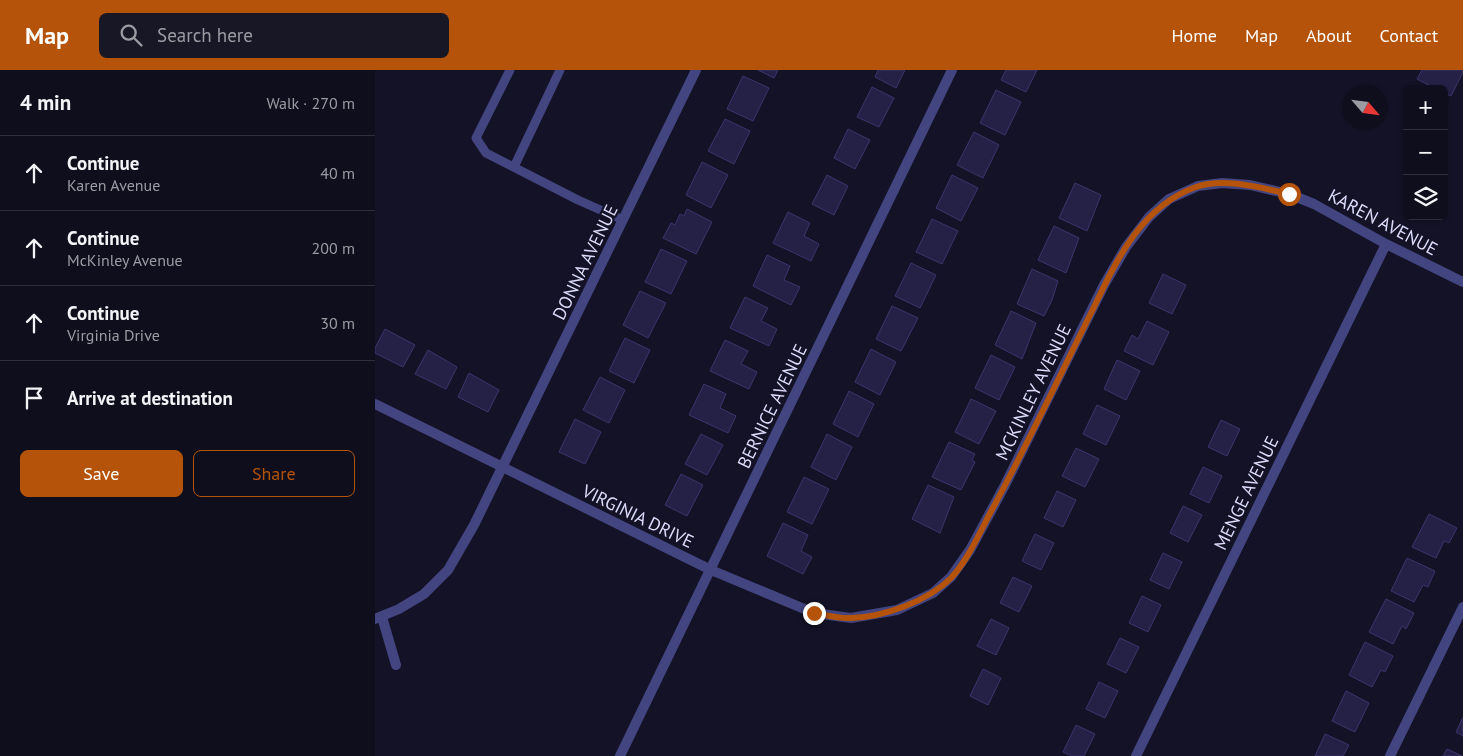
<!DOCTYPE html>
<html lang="en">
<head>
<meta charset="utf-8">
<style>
  body { margin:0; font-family:"PT Sans",sans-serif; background:#181725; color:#f1f3f6 }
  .controls { position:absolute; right:15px; top:15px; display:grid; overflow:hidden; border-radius:8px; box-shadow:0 1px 4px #0004 }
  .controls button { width:45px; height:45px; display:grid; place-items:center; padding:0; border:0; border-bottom:1px solid #2f2e3b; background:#0f0e1c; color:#f1f3f6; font:25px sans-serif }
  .compass { position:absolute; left:968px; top:15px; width:45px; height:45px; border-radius:50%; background:#0f0e1c; box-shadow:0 1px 4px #0004; rotate:118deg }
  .stop { position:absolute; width:15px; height:15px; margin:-11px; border:4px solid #b45309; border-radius:50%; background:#fff }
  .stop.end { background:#b45309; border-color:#fff; box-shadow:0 1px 5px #0008 }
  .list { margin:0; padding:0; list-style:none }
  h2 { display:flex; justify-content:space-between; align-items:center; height:65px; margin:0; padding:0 20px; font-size:21px }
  h2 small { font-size:16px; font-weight:400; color:#9b9ca3 }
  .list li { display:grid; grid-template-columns:32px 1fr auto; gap:15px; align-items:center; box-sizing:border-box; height:75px; padding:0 20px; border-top:1px solid #2f2e3b }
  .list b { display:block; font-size:19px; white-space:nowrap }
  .list p { margin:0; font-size:16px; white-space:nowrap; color:#9b9ca3 }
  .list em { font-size:16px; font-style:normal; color:#9b9ca3 }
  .actions { display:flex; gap:10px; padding:15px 20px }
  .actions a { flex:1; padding:11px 0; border:1px solid #b45309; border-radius:8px; text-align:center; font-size:18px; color:#b45309 }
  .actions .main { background:#b45309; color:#fff }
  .icon { flex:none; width:28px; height:28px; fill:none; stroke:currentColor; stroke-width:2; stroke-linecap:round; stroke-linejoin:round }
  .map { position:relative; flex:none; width:1088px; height:686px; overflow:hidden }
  header { display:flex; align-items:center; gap:30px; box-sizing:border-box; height:70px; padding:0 25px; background:#b45309; color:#fff }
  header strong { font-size:24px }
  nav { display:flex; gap:28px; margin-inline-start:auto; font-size:18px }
  .search { width:350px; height:45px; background:#181725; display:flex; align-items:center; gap:12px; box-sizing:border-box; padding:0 18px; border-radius:8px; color:#9b9ca3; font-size:19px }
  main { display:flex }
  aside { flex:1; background:#0f0e1c }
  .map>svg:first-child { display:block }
  .building { fill:#252045; stroke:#3c356e }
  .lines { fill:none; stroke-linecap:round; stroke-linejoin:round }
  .service { stroke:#424580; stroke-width:9 }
  .minor { stroke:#424580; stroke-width:10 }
  .route { stroke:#b45309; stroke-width:6 }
  .labels { text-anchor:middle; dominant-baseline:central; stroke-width:4.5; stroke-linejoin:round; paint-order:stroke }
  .street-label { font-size:18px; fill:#dcdbfb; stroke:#141226 }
</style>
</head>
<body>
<header>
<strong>Map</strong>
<div class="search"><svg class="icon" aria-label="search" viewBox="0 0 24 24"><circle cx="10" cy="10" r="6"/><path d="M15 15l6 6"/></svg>Search here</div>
<nav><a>Home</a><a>Map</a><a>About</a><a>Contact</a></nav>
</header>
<main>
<aside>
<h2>4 min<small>Walk · 270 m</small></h2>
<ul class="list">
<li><svg class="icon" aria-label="ahead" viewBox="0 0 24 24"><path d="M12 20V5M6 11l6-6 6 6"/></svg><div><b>Continue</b><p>Karen Avenue</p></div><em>40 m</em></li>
<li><svg class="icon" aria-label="ahead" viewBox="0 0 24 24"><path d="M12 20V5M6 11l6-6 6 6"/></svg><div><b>Continue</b><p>McKinley Avenue</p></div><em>200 m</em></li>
<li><svg class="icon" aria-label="ahead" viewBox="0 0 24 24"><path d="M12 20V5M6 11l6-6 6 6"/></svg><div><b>Continue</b><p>Virginia Drive</p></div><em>30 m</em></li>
<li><svg class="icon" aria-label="arrive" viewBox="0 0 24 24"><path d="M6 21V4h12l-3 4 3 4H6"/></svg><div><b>Arrive at destination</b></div></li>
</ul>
<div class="actions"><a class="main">Save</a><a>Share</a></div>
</aside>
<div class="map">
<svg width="1088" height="686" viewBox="0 0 1088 686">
  <rect width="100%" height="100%" fill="#141226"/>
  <path class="building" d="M383,0H403L399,8Z
    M503,0H530L521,18L500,7Z
    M631,0H662L651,22L626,10Z
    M1047,0H1088V2L1076,26L1069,23V19H1061L1042,9Z
    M368,6L394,18L378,51L352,39Z
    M497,17L519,28L504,57L482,47Z
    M621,20L646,32L630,65L605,53Z
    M350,49L375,61L359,94L333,81Z
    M473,59L495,70L480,99L459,88Z
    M599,62L624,75L608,108L582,95Z
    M327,92L353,105L336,138L311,125Z
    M452,105L473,116L459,145L437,134Z
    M577,105L603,118L586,151L561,138Z
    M700,113L726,125L712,161L684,148Z
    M312,139L337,152L321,184L288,168L296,153L300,155L305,144L309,146Z
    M413,142L435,153L429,166L444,174L436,191L398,173Z
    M557,149L583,161L567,194L541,182Z
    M679,156L704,168L691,203L663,190Z
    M286,179L312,191L296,224L270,212Z
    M392,185L415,196L409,210L425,217L416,235L378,216Z
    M536,193L561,205L545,238L520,226Z
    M657,199L683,211L677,230L669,246L642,234Z
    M788,204L811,215L797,244L774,233Z
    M265,221L291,233L273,268L248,255Z
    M370,227L393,238L386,251L402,259L394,276L355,258Z
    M517,236L543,248L526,281L501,269Z
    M636,241L661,253L647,289L620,275Z
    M772,251L794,262L778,295L749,281L757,265L763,269Z
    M10,259L40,275L28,297L0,283V278Z
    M250,268L275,280L259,313L234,301Z
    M350,270L373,281L366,294L382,302L374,319L335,301Z
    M496,279L521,292L505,325L480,312Z
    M53,280L82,297L71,319L40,304Z
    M616,285L640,297L624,330L600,318Z
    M742,290L765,301L751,330L729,319Z
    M94,303L124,320L113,342L83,327Z
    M225,307L250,320L234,353L208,340Z
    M329,314L351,324L345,338L361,346L353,363L314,345Z
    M474,321L499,334L483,367L458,354Z
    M596,329L621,341L604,374L580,362Z
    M722,335L745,346L731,375L708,364Z
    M200,349L226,362L210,394L184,382Z
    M846,350L865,359L852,386L833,377Z
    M326,364L348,375L332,405L310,394Z
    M452,364L477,377L461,410L436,397Z
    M574,372L600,384L597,390L600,392L586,420L557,407Z
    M701,378L724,389L710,417L687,406Z
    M828,397L847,406L834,433L815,424Z
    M306,404L328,415L312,446L290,435Z
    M429,407L454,419L437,454L412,442Z
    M553,415L579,427L565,463L537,449Z
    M682,421L701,430L688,457L669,448Z
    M808,436L827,445L813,472L795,463Z
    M1054,444L1082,458L1074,473L1069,471L1061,488L1037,477Z
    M408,453L433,465L426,481L437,487L428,504L392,486Z
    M660,464L679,473L666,500L647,491Z
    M788,483L807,492L794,519L775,510Z
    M1032,488L1060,501L1053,517L1048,515L1039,532L1016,521Z
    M638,507L657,516L644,542L625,533Z
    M767,526L786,535L773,562L754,553Z
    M1011,529L1039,543L1031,559L1027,556L1018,574L994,562Z
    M616,549L634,558L621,585L602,576Z
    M745,568L764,577L751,603L732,594Z
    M990,572L1018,586L1010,602L1006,600L997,617L974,605Z
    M608,599L626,608L613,635L595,626Z
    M724,612L743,621L730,648L711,639Z
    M971,621L994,633L980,662L957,651Z
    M1088,647V666L1081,662Z
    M701,655L720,664L709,686H697L688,682Z
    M950,664L974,675L968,686H940Z
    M1072,679L1087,686H1068Z"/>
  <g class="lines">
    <path class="service" d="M135,0L101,68L111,83L203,130L248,150
      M139,97L185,0"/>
    <path class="minor" d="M0,334L336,500L439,543L476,548L522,540L558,523L576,507L595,480L630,415L729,215L751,177L774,147L794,129L823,116L847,113L875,115L914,124L939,134L1011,174L1088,212
      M7,547L21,595
      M0,549L24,539L49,524L73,500L99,455L118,416L321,0
      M245,686L577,0
      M761,686L1011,174
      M1015,686L1088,537"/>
  </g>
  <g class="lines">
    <path class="route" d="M439,543C451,545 464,549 476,548C509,547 553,531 576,508C594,489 606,459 619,436C654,371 686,303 719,237C742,189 767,136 821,117C849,107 887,118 914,124"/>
  </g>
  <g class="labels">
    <g class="street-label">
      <text transform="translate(1008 152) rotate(28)">KAREN AVENUE</text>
      <text transform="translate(210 192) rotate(-64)">DONNA AVENUE</text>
      <text transform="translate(658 322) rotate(-64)">MCKINLEY AVENUE</text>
      <text transform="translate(397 336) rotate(-64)">BERNICE AVENUE</text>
      <text transform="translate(871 423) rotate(-64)">MENGE AVENUE</text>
      <text transform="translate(263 446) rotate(26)">VIRGINIA DRIVE</text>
    </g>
  </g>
</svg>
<div class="controls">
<button>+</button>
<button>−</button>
<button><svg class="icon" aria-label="layers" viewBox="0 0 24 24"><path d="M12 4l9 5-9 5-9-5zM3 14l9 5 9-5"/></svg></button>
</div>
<svg class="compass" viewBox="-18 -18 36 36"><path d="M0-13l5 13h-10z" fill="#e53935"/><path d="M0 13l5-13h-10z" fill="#9b9ca3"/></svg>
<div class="stop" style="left:914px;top:124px"></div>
<div class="stop end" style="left:439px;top:543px"></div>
</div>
</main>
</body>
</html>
